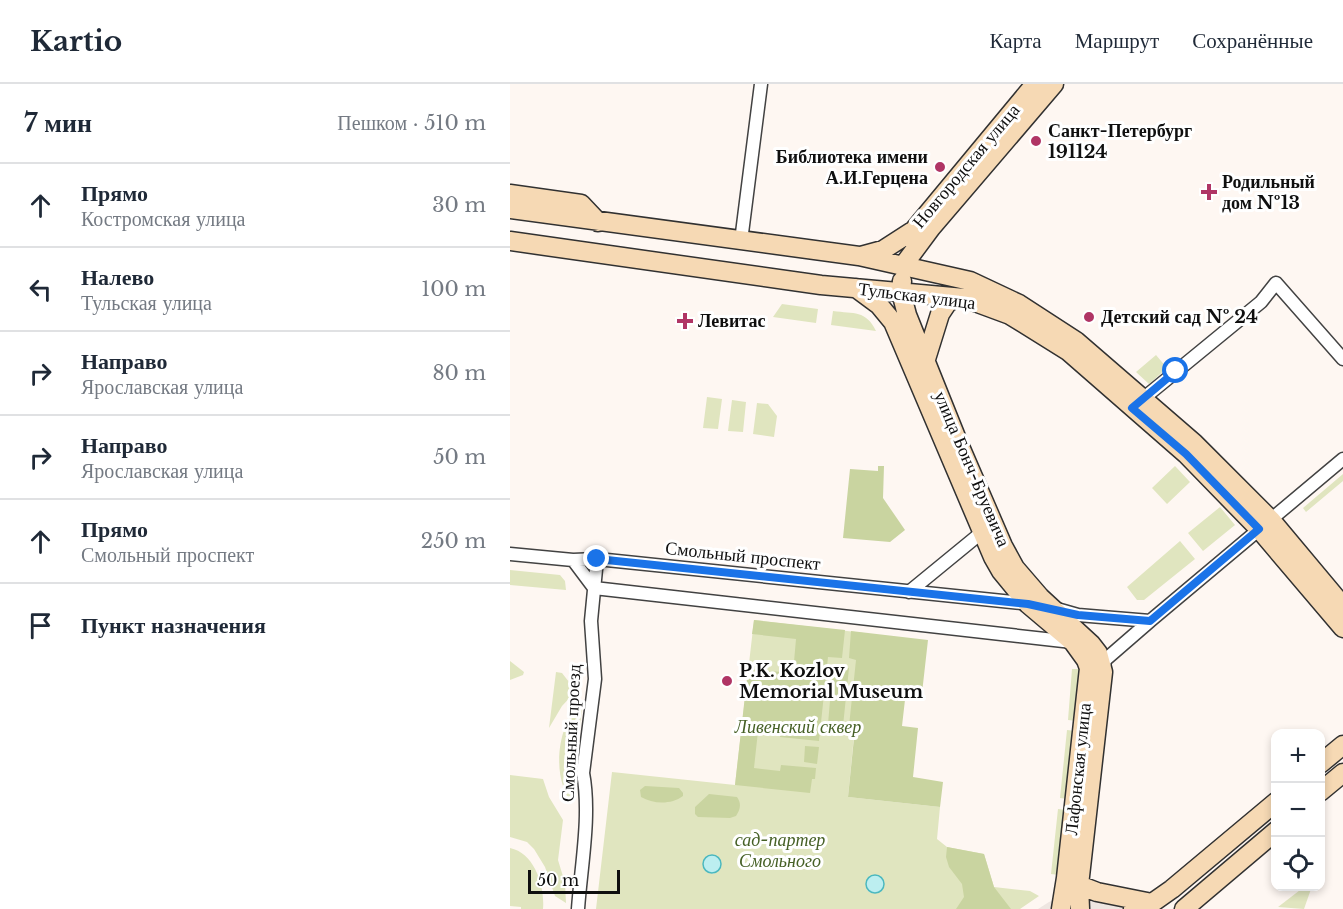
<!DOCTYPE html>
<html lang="ru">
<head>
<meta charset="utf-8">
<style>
  body { margin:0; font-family:"Libre Baskerville",serif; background:#f6f6f7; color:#1f2937 }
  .controls { position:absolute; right:18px; bottom:18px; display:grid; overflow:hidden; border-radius:12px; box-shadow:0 3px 9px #0003 }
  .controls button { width:54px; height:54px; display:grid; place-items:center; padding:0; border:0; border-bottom:2px solid #e0e1e3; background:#fff; color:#1f2937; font:30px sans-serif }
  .scale { position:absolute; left:18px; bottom:15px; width:92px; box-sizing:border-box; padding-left:6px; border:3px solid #0f0f0f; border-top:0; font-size:16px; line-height:21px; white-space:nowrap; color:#0f0f0f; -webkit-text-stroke:4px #fff; paint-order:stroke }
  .stop { position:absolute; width:18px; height:18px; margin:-14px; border:4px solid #1a73e8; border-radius:50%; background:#fff }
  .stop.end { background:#1a73e8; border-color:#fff; box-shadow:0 2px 6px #0008 }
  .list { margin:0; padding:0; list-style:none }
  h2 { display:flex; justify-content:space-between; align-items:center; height:78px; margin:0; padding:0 24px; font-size:26px }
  h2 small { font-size:20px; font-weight:400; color:#747a83 }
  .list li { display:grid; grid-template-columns:39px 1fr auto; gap:18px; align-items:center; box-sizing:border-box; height:84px; padding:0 24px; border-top:2px solid #e0e1e3 }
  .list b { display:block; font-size:22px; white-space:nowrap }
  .list p { margin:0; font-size:20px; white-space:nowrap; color:#747a83 }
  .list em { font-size:20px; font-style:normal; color:#747a83 }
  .icon { flex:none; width:33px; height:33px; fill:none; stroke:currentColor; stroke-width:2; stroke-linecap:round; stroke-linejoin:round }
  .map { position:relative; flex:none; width:833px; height:825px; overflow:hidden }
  header { display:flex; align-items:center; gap:36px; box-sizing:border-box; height:84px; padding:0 30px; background:#fff; border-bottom:2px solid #e0e1e3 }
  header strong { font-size:28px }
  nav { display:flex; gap:33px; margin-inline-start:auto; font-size:21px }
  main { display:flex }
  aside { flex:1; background:#fff }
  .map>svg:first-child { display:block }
  .green { fill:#e0e5bf; fill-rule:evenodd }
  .forest { fill:#c9d4a0 }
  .plaza { fill:#eee6e1 }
  .water { fill:#bceef0; stroke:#4bb8bf; stroke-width:1.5 }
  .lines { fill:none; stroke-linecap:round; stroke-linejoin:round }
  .street-casing { stroke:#424242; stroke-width:15 }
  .secondary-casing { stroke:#313131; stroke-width:21 }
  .street { stroke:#fff; stroke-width:12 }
  .secondary { stroke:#f6d9b4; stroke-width:18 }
  .route { stroke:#1a73e8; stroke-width:8 }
  .poi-dot { fill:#b03565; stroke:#fff; stroke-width:2 }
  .labels { text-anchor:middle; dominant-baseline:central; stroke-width:6; stroke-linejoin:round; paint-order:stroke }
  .poi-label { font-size:18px; font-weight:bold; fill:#0f0f0f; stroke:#fff; text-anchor:start }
  .street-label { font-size:18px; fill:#0f0f0f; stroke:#fff }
  .park-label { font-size:18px; font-style:italic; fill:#466026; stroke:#fff }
</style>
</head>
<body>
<header>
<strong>Kartio</strong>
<nav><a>Карта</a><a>Маршрут</a><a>Сохранённые</a></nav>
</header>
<main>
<aside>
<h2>7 мин<small>Пешком · 510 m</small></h2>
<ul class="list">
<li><svg class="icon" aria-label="ahead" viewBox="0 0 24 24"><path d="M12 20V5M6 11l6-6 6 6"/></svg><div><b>Прямо</b><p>Костромская улица</p></div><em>30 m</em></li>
<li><svg class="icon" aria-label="left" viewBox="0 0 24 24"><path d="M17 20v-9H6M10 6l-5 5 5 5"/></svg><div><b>Налево</b><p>Тульская улица</p></div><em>100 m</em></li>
<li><svg class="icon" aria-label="right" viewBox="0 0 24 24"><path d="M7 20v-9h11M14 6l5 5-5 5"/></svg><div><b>Направо</b><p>Ярославская улица</p></div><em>80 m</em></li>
<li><svg class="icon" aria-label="right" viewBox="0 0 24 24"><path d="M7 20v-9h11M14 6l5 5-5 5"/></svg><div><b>Направо</b><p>Ярославская улица</p></div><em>50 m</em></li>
<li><svg class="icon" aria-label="ahead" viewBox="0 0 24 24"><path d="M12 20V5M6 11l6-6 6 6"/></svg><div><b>Прямо</b><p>Смольный проспект</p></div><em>250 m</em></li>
<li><svg class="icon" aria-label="arrive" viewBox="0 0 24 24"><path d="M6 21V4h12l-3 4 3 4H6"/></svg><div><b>Пункт назначения</b></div></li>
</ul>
</aside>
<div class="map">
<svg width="833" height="825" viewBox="0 0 833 825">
  <rect width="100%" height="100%" fill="#fef7f2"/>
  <path class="green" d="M272,220L308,225L306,239L263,233Z
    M323,227C344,230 356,226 366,247L321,241Z
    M646,271L657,284L639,300L626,288Z
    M197,313L212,315L208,345L193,344Z
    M222,316L236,318L233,348L218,347Z
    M247,319L258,320L267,332L264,353L243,350Z
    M665,382L680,398L657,420L642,404Z
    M833,390V397L796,428L793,424Z
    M710,423L725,441L693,467L678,449Z
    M670,457L685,475L634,516H627L617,503Z
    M0,486L50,491L55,497L56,506L0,501Z
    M244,536L354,549L338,713L430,723L427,755L437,763L474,770L484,803L520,807L529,812L510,825H86L102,688L225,701ZM195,773L211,777V782L203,790L194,785L193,778ZM356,796L374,797L373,805L361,809L357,806Z
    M0,577L14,588L13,591L0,596Z
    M562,585H570L567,637L558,636Z
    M46,588L52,589L66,607L52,622L39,644Z
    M73,616L61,719C58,714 55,708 53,702C44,675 51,635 73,616Z
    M557,646L566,647L558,715L550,714Z
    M0,691L33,695L39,713L53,736L48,776L55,799L56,819L45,812L35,783L24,765L17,758L0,753Z
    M548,725L557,726L549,791L541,790Z
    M0,764C25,769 35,803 33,825H11V823L0,822Z
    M794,803H801V805L794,825L768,823Z"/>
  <path class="forest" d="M368,382H374L373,414L395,446L380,458L333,454L340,385L368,387Z
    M244,536L335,546L332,574L318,573L309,657L270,653L271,639L249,638L244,684L270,687L271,681L306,684L305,695H302L300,709L225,701L238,585L283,589L286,555L242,550Z
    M341,547L418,556L412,609L396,607L392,642L408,644L403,693L433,698L430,723L338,713L345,644L339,642L346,576L339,574Z
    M323,582L339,584L333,642L318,640Z
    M295,662L309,663L307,680L294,678Z
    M135,702L169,704L173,709V712C161,721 143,720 131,713L130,706Z
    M199,710L227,713C232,720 230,726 226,732L220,734L188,733L185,730V723Z
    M437,763L474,770L484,803L501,825H446L454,813L452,800L439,783L436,773Z"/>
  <path class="plaza" d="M583,802L637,825H528L539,818Z"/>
  <path class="water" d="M193 780a9 9 0 1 1 18 0a9 9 0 1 1-18 0Z
    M356 800a9 9 0 1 1 18 0a9 9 0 1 1-18 0Z"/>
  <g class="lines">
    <g class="street-casing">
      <path id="street" d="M231,157L251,0
        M629,318L751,218L766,199L833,275
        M0,470L63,476L87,475L521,520
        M63,476L84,504L562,558
        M399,508L471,449
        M547,525L568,531L640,537L595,576L593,588
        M640,537L833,375
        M68,825C71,782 81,731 73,689L85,595L81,537L87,475"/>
    </g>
    <g class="secondary-casing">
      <path id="secondary" d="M0,110L71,120L88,138
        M0,125L349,172L460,197L509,220L566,257L684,359L761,436L833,522
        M0,157L311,201L454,214L500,231L558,267L676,370L749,445L833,544
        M351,172L373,166L404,146L525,0
        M392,183L421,144L544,0
        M392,197L391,208L397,231L448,358L493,462L505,484L530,513L581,560L588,569L593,588L569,801L570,825
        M346,204L369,221L383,238L483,473L491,487L518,520L563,558L576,576L579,584L556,794L551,825
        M416,275L430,230L438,218L448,214
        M810,680L833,661
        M810,708L833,689
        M569,801L587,808L637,818
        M623,825L642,819L662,805L766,718
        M674,825L766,747"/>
    </g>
    <use href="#street" class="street"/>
    <use href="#secondary" class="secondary"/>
  </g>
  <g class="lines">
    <path class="route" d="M87,475L518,520L568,531L640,537L749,445L676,370L622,324L666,287"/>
  </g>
  <g class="poi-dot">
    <circle cx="526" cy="57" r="6"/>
    <circle cx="430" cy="83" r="6"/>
    <path d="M696 99h6v6h6v6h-6v6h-6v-6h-6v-6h6z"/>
    <circle cx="579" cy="233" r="6"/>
    <path d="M172 228h6v6h6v6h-6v6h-6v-6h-6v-6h6z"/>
    <circle cx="217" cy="597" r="6"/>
  </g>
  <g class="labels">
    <g class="poi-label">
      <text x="538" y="47">Санкт-Петербург<tspan x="538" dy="21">191124</tspan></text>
      <text x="418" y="73" text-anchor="end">Библиотека имени<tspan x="418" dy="21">А.И.Герцена</tspan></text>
      <text x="712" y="98">Родильный<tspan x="712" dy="21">дом №13</tspan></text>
      <text x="591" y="233">Детский сад № 24</text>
      <text x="188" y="237">Левитас</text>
      <text x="229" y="587">P.K. Kozlov<tspan x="229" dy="21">Memorial Museum</tspan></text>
    </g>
    <g class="street-label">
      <text transform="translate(456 82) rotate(-50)">Новгородская улица</text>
      <text transform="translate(407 212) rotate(7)">Тульская улица</text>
      <text transform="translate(462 385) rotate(67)">улица Бонч-Бруевича</text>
      <text transform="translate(233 472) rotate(6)">Смольный проспект</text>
      <text transform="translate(61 649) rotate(-87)">Смольный проезд</text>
      <text transform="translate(568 685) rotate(-84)">Лафонская улица</text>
    </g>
    <g class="park-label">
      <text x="288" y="643">Ливенский сквер</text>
      <text x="270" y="756">сад-партер<tspan x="270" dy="21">Смольного</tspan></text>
    </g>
  </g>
</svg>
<div class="controls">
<button>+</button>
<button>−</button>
<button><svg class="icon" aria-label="locate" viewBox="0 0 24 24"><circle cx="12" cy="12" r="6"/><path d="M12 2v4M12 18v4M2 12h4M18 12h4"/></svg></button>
</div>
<div class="scale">50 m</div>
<div class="stop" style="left:666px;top:287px"></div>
<div class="stop end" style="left:87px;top:475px"></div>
</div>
</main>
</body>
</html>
